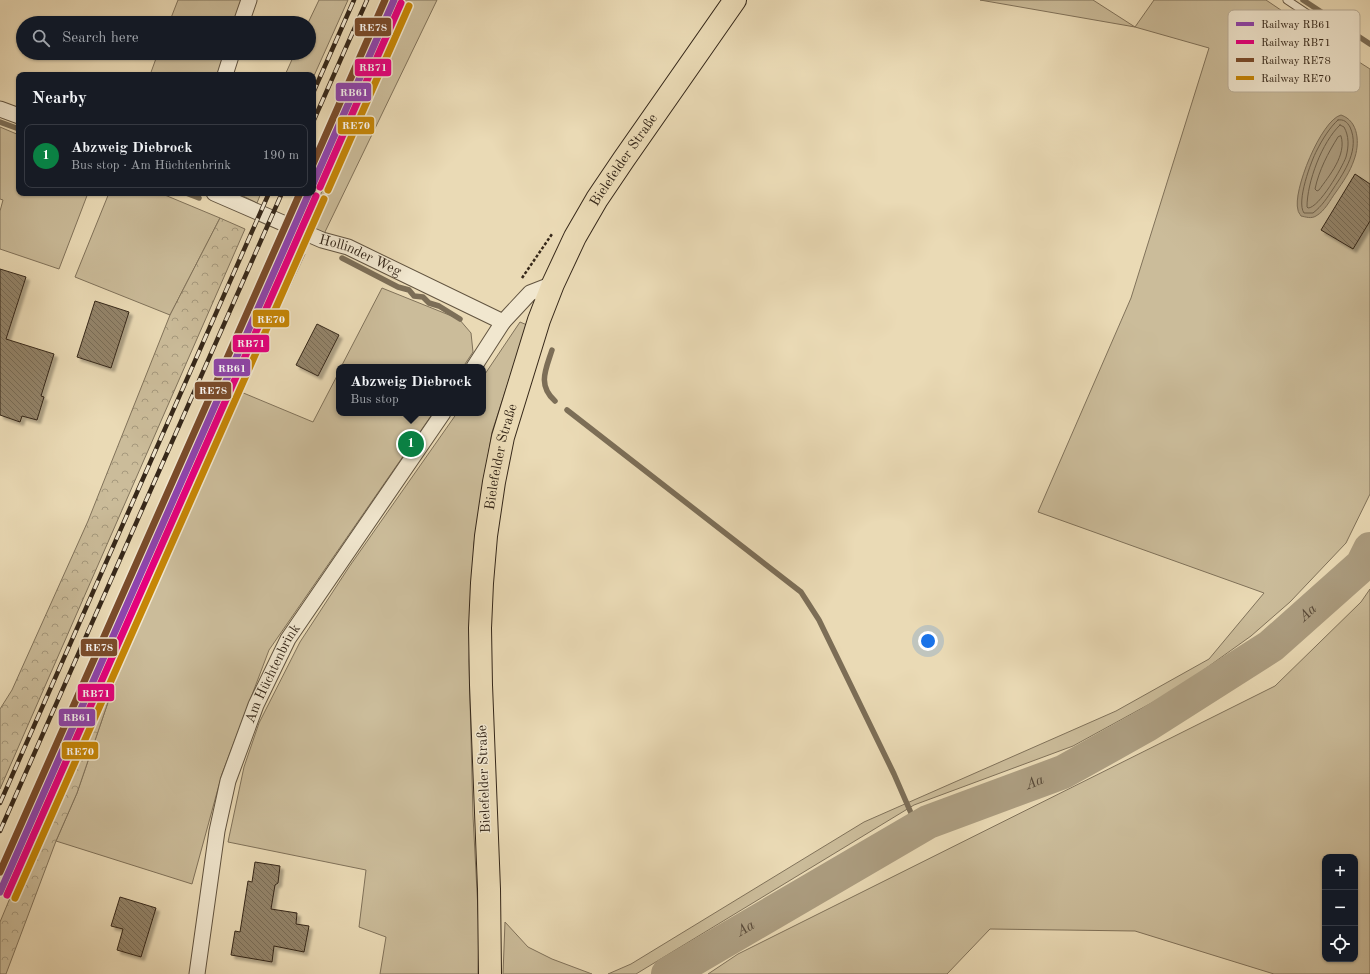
<!DOCTYPE html>
<html lang="en">
<head>
<meta charset="utf-8">
<style>
  body { margin:0; font-family:"Old Standard TT",serif; background:#242831; color:#f1f3f6 }
  .controls { position:absolute; right:12px; bottom:12px; display:grid; overflow:hidden; border-radius:8px; box-shadow:0 1px 3px #0004 }
  .controls button { width:36px; height:36px; display:grid; place-items:center; padding:0; border:0; border-bottom:1px solid #363941; background:#171b24; color:#f1f3f6; font:20px sans-serif }
  .you { position:absolute; left:928px; top:641px; width:14px; height:14px; margin:-10px; border:3px solid #fff; border-radius:50%; background:#1a73e8; box-shadow:0 0 0 6px #1a73e833 }
  .badge { display:grid; place-items:center; width:26px; height:26px; border-radius:50%; background:#0b8043; color:#fff; font-size:13px; font-weight:700 }
  .pin { position:absolute; translate:-50% -50%; border:2px solid #fff; box-shadow:0 1px 4px #0006 }
  .popup { position:absolute; left:336px; top:364px; width:150px; height:52px; box-sizing:border-box; display:grid; place-content:center; border-radius:8px; background:#171b24; filter:drop-shadow(0 1px 3px #0005); font-size:13px; white-space:nowrap; color:#9ea1a6 }
  .popup b { font-size:15px; color:#f1f3f6 }
  .popup::after { content:''; position:absolute; left:50%; top:100%; margin-left:-8px; border:8px solid transparent; border-top-color:#171b24 }
  .list { margin:0; padding:0; list-style:none }
  h2 { display:flex; justify-content:space-between; align-items:center; height:52px; margin:0; padding:0 16px; font-size:17px }
  h2 small { font-size:13px; font-weight:400; color:#9ea1a6 }
  .list li { display:grid; grid-template-columns:26px 1fr auto; gap:12px; align-items:center; box-sizing:border-box; height:64px; margin:0 8px 8px; padding:0 8px; border:1px solid #363941; border-radius:8px }
  .list b { display:block; font-size:15px; white-space:nowrap }
  .list p { margin:0; font-size:13px; white-space:nowrap; color:#9ea1a6 }
  .list em { font-size:13px; font-style:normal; color:#9ea1a6 }
  .icon { flex:none; width:22px; height:22px; fill:none; stroke:currentColor; stroke-width:2; stroke-linecap:round; stroke-linejoin:round }
  .map { position:relative; flex:none; width:1370px; height:974px; overflow:hidden }
  .search { position:absolute; background:#171b24; box-shadow:0 1px 3px #0004; left:16px; top:16px; width:300px; height:44px; display:flex; align-items:center; gap:10px; box-sizing:border-box; padding:0 14px; border-radius:22px; color:#9ea1a6; font-size:15px }
  .panel { position:absolute; background:#171b24; box-shadow:0 1px 3px #0004; left:16px; top:72px; width:300px; height:124px; border-radius:8px }
  .map>svg:first-child { display:block }
  .green { fill:#cbbc9a; stroke:#80725a; fill-rule:evenodd }
  .forest { fill:url(#forest-crowns); stroke:#80725a }
  .water { fill:#ac9d80; stroke:#7c6e57 }
  .lines { fill:none; stroke-linecap:round; stroke-linejoin:round }
  .shore { stroke:#70624c; stroke-width:1 }
  .stream { stroke:#7c6e57; stroke-width:5.5 }
  .river { stroke:#ac9d80; stroke-width:34 }
  .building { fill:url(#building-back-hatch); stroke:#352719; filter:url(#shadow) }
  .lane-casing { stroke:#625440; stroke-width:9 }
  .street-casing { stroke:#625440; stroke-width:17 }
  .primary-casing { stroke:#352719; stroke-width:24 }
  .path { stroke:#352719; stroke-width:2.5; stroke-dasharray:3 2; stroke-linecap:butt }
  .lane { stroke:#f1e7cf; stroke-width:7 }
  .street { stroke:#f1e7cf; stroke-width:15 }
  .primary { stroke:#eadab5; stroke-width:22 }
  .rail-casing { stroke:#352719; stroke-width:4.5 }
  .rail { stroke:#f1e7cf; stroke-width:3; stroke-dasharray:9; stroke-linecap:butt }
  .rail-1-casing { stroke:#f1e7cf; stroke-width:10 }
  .rail-2-casing { stroke:#f1e7cf; stroke-width:10 }
  .rail-3-casing { stroke:#f1e7cf; stroke-width:10 }
  .rail-4-casing { stroke:#f1e7cf; stroke-width:10 }
  .rail-1 { stroke:#8e44ad; stroke-width:7 }
  .rail-2 { stroke:#e5007d; stroke-width:7 }
  .rail-3 { stroke:#7a4b2a; stroke-width:7 }
  .rail-4 { stroke:#c68606; stroke-width:7 }
  .labels { text-anchor:middle; dominant-baseline:central; stroke-width:3; stroke-linejoin:round; paint-order:stroke }
  .street-label { font-size:14px; fill:#352719; stroke:#f1e7cf }
  .water-label { font-size:15px; font-style:italic; fill:#594a38; stroke:#f1e7cf }
  .key { fill:#f1e7cf; stroke:#b9ad98; stroke-width:1 }
  .key-label { font-size:11px; fill:#352719 }
  .line-badge { stroke:#f1e7cf; stroke-width:1.5 }
  .badge-label { font-size:11px; text-anchor:middle; font-weight:bold; fill:#fff }
</style>
</head>
<body>
<div class="map">
<svg width="1370" height="974" viewBox="0 0 1370 974">
  <defs>
    <pattern id="forest-crowns" width="20" height="18" patternUnits="userSpaceOnUse"><rect width="20" height="18" fill="#cbbc9a"/><path d="M2 6a3 3 0 1 1 6 0M12 15a3 3 0 1 1 6 0" fill="none" stroke="#a6997d"/></pattern>
    <pattern id="building-back-hatch" width="6" height="6" patternUnits="userSpaceOnUse"><rect width="6" height="6" fill="#93846a"/><path d="M-1 5l2 2M0 0l6 6M5-1l2 2" fill="none" stroke="#796c56"/></pattern>
    <filter id="shadow"><feDropShadow dx="3.5" dy="3.5" stdDeviation="1" flood-color="#0004"/></filter>
  </defs>
  <rect width="100%" height="100%" fill="#eadab5"/>
  <filter id="stains"><feTurbulence type="fractalNoise" baseFrequency=".005" numOctaves="4"/><feColorMatrix values="0 0 0 0 .2 0 0 0 0 .09 0 0 0 0 .02 0 0 0 .5 -.17"/></filter>
  <radialGradient id="worn" r=".72"><stop offset=".6" stop-color="#630" stop-opacity="0"/><stop offset="1" stop-color="#630" stop-opacity=".3"/></radialGradient>
  <path class="green" d="M178,0H242L235,23H169Z
    M319,0H348L313,78V75H285L295,53H309L308,23Z
    M405,0H437L323,236L306,228Z
    M980,0H1093L1135,27L1154,0H1266L1337,48L1370,69V494L1346,543L1290,602L1251,636L1177,689L1073,746L914,805L636,974H608L631,964L864,822L1116,711L1209,659L1264,593L1038,512L1131,298L1209,48L1135,27Z
    M158,53H225L218,75H150Z
    M0,127L19,135V193H88L59,269L0,249V211L3,200L0,199Z
    M109,193H160L220,218L170,315L75,277Z
    M237,193H261L257,203Z
    M382,288L459,319L471,333L473,352L463,367H341Z
    M520,322L527,325L492,432L474,543L469,661L473,816L479,929L478,974H380L386,937L359,927L366,870L228,842L244,767L259,723L300,642L349,567L457,413H483V377Z
    M339,372V413H433L269,650L222,774L192,884L56,841L77,793L143,600L241,392L313,422Z
    M1370,589V974H1274L1135,931L990,929L947,974H708L738,954L1275,686L1361,602ZM1325,857H1355V959H1325Z
    M505,922L528,947L552,959L592,974H503Z"/>
  <path class="forest" d="M220,218L245,229L0,789V709L12,690L88,521L170,315Z
    M296,250L305,254L241,392L143,600L77,793L56,841L6,974H0V922L80,730L209,441Z"/>
  <path class="water" d="M1341,115C1359,121 1360,144 1354,160C1350,172 1343,182 1336,192C1330,200 1325,211 1316,216C1311,219 1306,217 1301,216C1300,214 1298,212 1298,210C1292,192 1321,120 1341,115Z"/>
  <g class="lines">
    <path class="shore" d="M1338,120C1344,119 1347,122 1350,127C1360,149 1345,171 1333,189C1327,198 1322,206 1313,213H1304C1296,202 1311,161 1317,150C1322,140 1330,127 1338,120Z
      M1340,125L1344,127C1349,136 1349,146 1346,157C1342,168 1319,208 1308,208L1307,207C1307,182 1322,142 1340,125Z
      M1341,136C1347,155 1329,176 1319,190L1317,191L1315,189C1319,170 1328,153 1338,137Z"/>
    <path class="stream" d="M1303,0L1370,44
      M0,122L19,129
      M186,193L199,198
      M342,258L398,287L409,290L414,296L423,297L429,303L439,306L460,319
      M552,350C546,369 537,385 555,401
      M567,410L801,592L819,620L894,774L911,813L928,822"/>
    <path class="river" id="s1" d="M668,974L928,822L1063,772L1147,725L1271,646L1362,565L1370,549"/>
  </g>
  <path class="building" d="M1355,174L1370,184V221L1353,249L1321,230Z
    M0,269L26,277L6,339L54,354L41,396L44,397L37,420L22,416L20,422L0,415Z
    M95,301L129,312L111,368L77,357Z
    M317,324L339,335L318,376L296,365Z
    M255,862L280,866L278,883L275,885L271,909L297,913L296,924L309,926L304,952L274,946L272,962L231,955L235,931L240,932L248,881L252,882Z
    M120,897L156,908L141,957L117,950L123,929L111,926Z"/>
  <g class="lines">
    <g class="lane-casing">
      <path id="lane" d="M1287,0L1341,36"/>
    </g>
    <g class="street-casing">
      <g id="street">
        <path d="M241,23L249,0"/>
        <path d="M225,75L232,53"/>
        <path d="M0,109L19,116"/>
        <path id="s2" d="M214,193L322,240L348,247L503,322"/>
        <path d="M474,367L503,322L530,293L553,284"/>
        <path id="s3" d="M197,974L217,831L228,781L256,705L288,639L443,413"/>
      </g>
    </g>
    <g class="primary-casing">
      <g id="primary">
        <path id="s4" d="M490,974L489,889L481,685L480,628L482,583L486,536L494,482L503,437L539,320L553,284L575,237L597,199L624,159L735,0"/>
      </g>
    </g>
    <path class="path" d="M522,278L552,234"/>
    <use href="#lane" class="lane"/>
    <use href="#street" class="street"/>
    <use href="#primary" class="primary"/>
    <g class="rail-casing">
      <path id="rail" d="M313,93L354,0
        M313,122L367,0
        M0,803L269,193
        M0,831L282,193"/>
    </g>
    <use href="#rail" class="rail"/>
    <g class="rail-1-casing">
      <path id="rail-1" d="M313,184L394,0
        M0,892L309,193"/>
    </g>
    <g class="rail-2-casing">
      <path id="rail-2" d="M320,187L401,3
        M7,895L316,196"/>
    </g>
    <g class="rail-3-casing">
      <path id="rail-3" d="M313,164L385,0
        M0,872L300,193"/>
    </g>
    <g class="rail-4-casing">
      <path id="rail-4" d="M328,190L409,6
        M15,898L324,199"/>
    </g>
    <use href="#rail-1" class="rail-1"/>
    <use href="#rail-2" class="rail-2"/>
    <use href="#rail-3" class="rail-3"/>
    <use href="#rail-4" class="rail-4"/>
  </g>
  <g class="labels">
    <g class="street-label">
      <text stroke="none"><textPath href="#s4" startOffset="843">Bielefelder Straße</textPath></text>
      <text stroke="none"><textPath href="#s2" startOffset="159">Hollinder Weg</textPath></text>
      <text stroke="none"><textPath href="#s4" startOffset="519">Bielefelder Straße</textPath></text>
      <text stroke="none"><textPath href="#s3" startOffset="312">Am Hüchtenbrink</textPath></text>
      <text transform="translate(484 779) rotate(-92)">Bielefelder Straße</text>
    </g>
    <g class="water-label">
      <text stroke="none"><textPath href="#s1" startOffset="738">Aa</textPath></text>
      <text stroke="none"><textPath href="#s1" startOffset="415">Aa</textPath></text>
      <text stroke="none"><textPath href="#s1" startOffset="90">Aa</textPath></text>
    </g>
  </g>
  <rect x="1228" y="10" width="132" height="82" rx="6" class="key"/>
  <rect x="1236" y="22" width="18" height="4" fill="#8e44ad"/>
  <rect x="1236" y="40" width="18" height="4" fill="#e5007d"/>
  <rect x="1236" y="58" width="18" height="4" fill="#7a4b2a"/>
  <rect x="1236" y="76" width="18" height="4" fill="#c68606"/>
  <g class="key-label">
    <text x="1261" y="28">Railway RB61</text>
    <text x="1261" y="46">Railway RB71</text>
    <text x="1261" y="64">Railway RE78</text>
    <text x="1261" y="82">Railway RE70</text>
  </g>
  <g class="line-badge">
    <rect x="354" y="17" width="38" height="20" rx="4" fill="#7a4b2a"/>
    <rect x="354" y="58" width="38" height="19" rx="4" fill="#e5007d"/>
    <rect x="335" y="82" width="37" height="20" rx="4" fill="#8e44ad"/>
    <rect x="337" y="116" width="38" height="19" rx="4" fill="#c68606"/>
    <rect x="252" y="309" width="38" height="19" rx="4" fill="#c68606"/>
    <rect x="232" y="334" width="38" height="19" rx="4" fill="#e5007d"/>
    <rect x="213" y="358" width="38" height="19" rx="4" fill="#8e44ad"/>
    <rect x="194" y="381" width="38" height="19" rx="4" fill="#7a4b2a"/>
    <rect x="80" y="638" width="38" height="19" rx="4" fill="#7a4b2a"/>
    <rect x="77" y="683" width="38" height="19" rx="4" fill="#e5007d"/>
    <rect x="58" y="708" width="38" height="19" rx="4" fill="#8e44ad"/>
    <rect x="61" y="741" width="38" height="19" rx="4" fill="#c68606"/>
  </g>
  <g class="badge-label">
    <text x="373" y="31">RE78</text>
    <text x="373" y="71">RB71</text>
    <text x="354" y="96">RB61</text>
    <text x="356" y="129">RE70</text>
    <text x="271" y="323">RE70</text>
    <text x="251" y="347">RB71</text>
    <text x="232" y="372">RB61</text>
    <text x="213" y="394">RE78</text>
    <text x="99" y="651">RE78</text>
    <text x="96" y="697">RB71</text>
    <text x="77" y="721">RB61</text>
    <text x="80" y="755">RE70</text>
  </g>
  <rect width="100%" height="100%" filter="url(#stains)"/>
  <rect width="100%" height="100%" fill="url(#worn)"/>
</svg>
<div class="controls">
<button>+</button>
<button>−</button>
<button><svg class="icon" aria-label="locate" viewBox="0 0 24 24"><circle cx="12" cy="12" r="6"/><path d="M12 2v4M12 18v4M2 12h4M18 12h4"/></svg></button>
</div>
<div class="you"></div>
<div class="pin badge" style="left:411px;top:444px">1</div>
<div class="popup"><b>Abzweig Diebrock</b>Bus stop</div>
<div class="search"><svg class="icon" aria-label="search" viewBox="0 0 24 24"><circle cx="10" cy="10" r="6"/><path d="M15 15l6 6"/></svg>Search here</div>
<section class="panel">
<h2>Nearby<small></small></h2>
<ul class="list">
<li><span class="badge">1</span><div><b>Abzweig Diebrock</b><p>Bus stop · Am Hüchtenbrink</p></div><em>190 m</em></li>
</ul>
</section>
</div>
</body>
</html>
